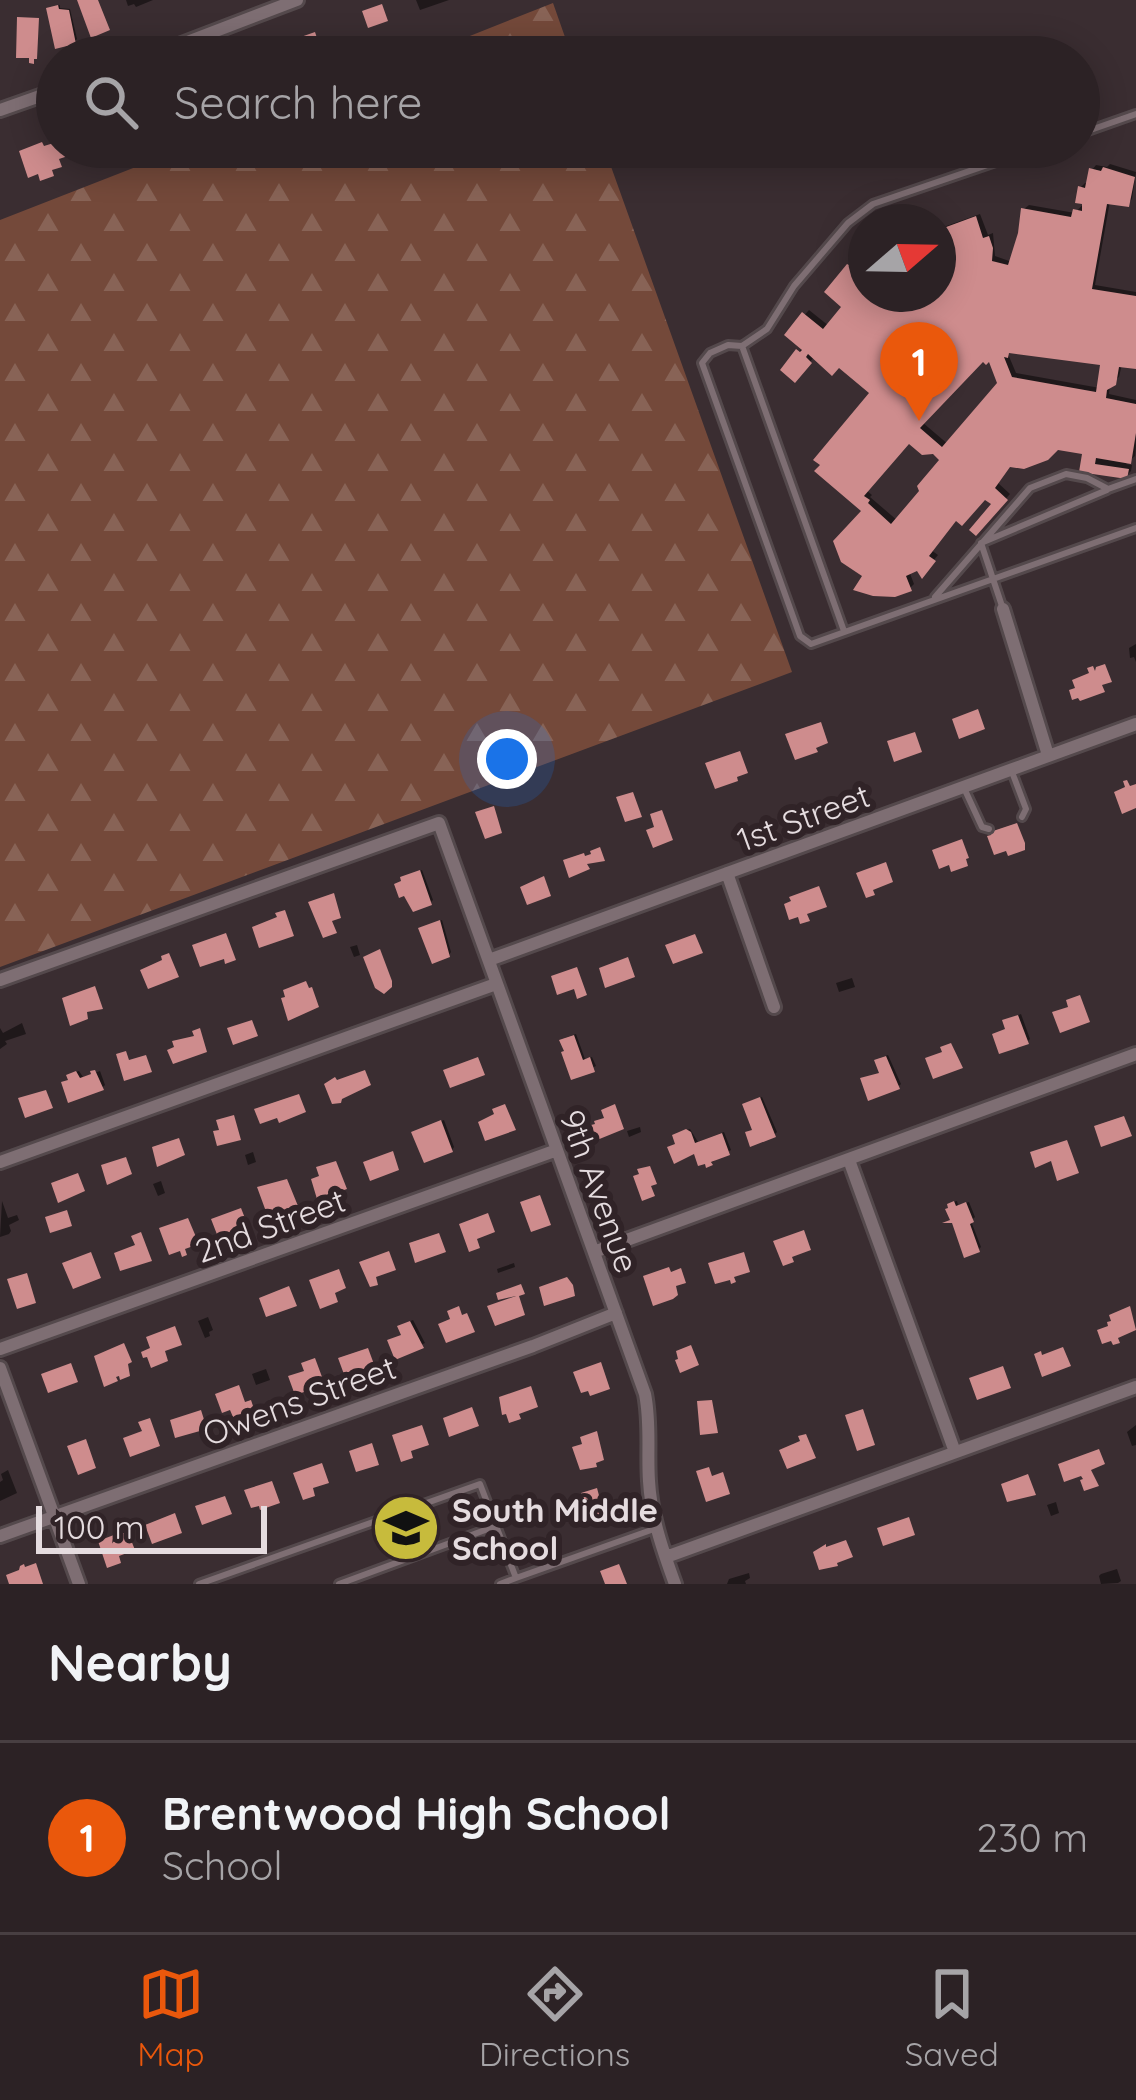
<!DOCTYPE html>
<html lang="en">
<head>
<meta charset="utf-8">
<style>
  body { margin:0; font-family:Quicksand,sans-serif; background:#382f32; color:#f1f3f6 }
  .compass { position:absolute; left:848px; top:204px; width:108px; height:108px; border-radius:50%; background:#2c2225; box-shadow:0 6px 30px #0003; rotate:70deg }
  .scale { position:absolute; left:36px; bottom:30px; width:231px; box-sizing:border-box; padding-left:12px; border:6px solid #e5dcdf; border-top:0; font-size:33px; line-height:42px; white-space:nowrap; color:#e5dcdf; -webkit-text-stroke:9px #302327; paint-order:stroke }
  .you { position:absolute; left:507px; top:759px; width:42px; height:42px; margin:-30px; border:9px solid #fff; border-radius:50%; background:#1a73e8; box-shadow:0 0 0 18px #1a73e833 }
  .badge { display:grid; place-items:center; width:78px; height:78px; border-radius:50%; background:#ea580c; color:#fff; font-size:39px; font-weight:700 }
  .pin { position:absolute; translate:-50% -99px; filter:drop-shadow(0 3px 6px #0008) }
  .pin::after { content:''; position:absolute; top:63px; width:42px; height:36px; background:inherit; clip-path:polygon(0 0,100% 0,50% 100%) }
  .list { margin:0; padding:0; list-style:none }
  h2 { display:flex; justify-content:space-between; align-items:center; height:156px; margin:0; padding:0 48px; font-size:51px }
  h2 small { font-size:39px; font-weight:400; color:#a6a4a7 }
  .list li { display:grid; grid-template-columns:78px 1fr auto; gap:36px; align-items:center; box-sizing:border-box; height:192px; padding:0 48px; border-top:3px solid #483f42 }
  .list b { display:block; font-size:45px; white-space:nowrap }
  .list p { margin:0; font-size:39px; white-space:nowrap; color:#a6a4a7 }
  .list em { font-size:39px; font-style:normal; color:#a6a4a7 }
  .icon { flex:none; width:66px; height:66px; fill:none; stroke:currentColor; stroke-width:2; stroke-linecap:round; stroke-linejoin:round }
  .map { position:relative; flex:none; width:1136px; height:1584px; overflow:hidden }
  .search { position:absolute; background:#2c2225; box-shadow:0 6px 30px #0003; left:36px; right:36px; top:36px; height:132px; display:flex; align-items:center; gap:30px; box-sizing:border-box; padding:0 42px; border-radius:66px; color:#a6a4a7; font-size:45px }
  .sheet { height:348px; background:#2c2225 }
  nav { display:flex; justify-content:space-around; align-items:center; box-sizing:border-box; height:168px; border-top:3px solid #483f42; background:#2c2225; font-size:33px; color:#a6a4a7 }
  nav a { display:grid; justify-items:center; gap:6px }
  nav .on { color:#ea580c }
  .map>svg:first-child { display:block }
  .forest { fill:url(#forest-firs) }
  .shadow { fill:#0007; fill-rule:evenodd }
  .building { fill:#ce8c8d; fill-rule:evenodd }
  .lines { fill:none; stroke-linecap:round; stroke-linejoin:round }
  .lane-casing { stroke:#54494c; stroke-width:12 }
  .street-casing { stroke:#54494c; stroke-width:18 }
  .lane { stroke:#7e6e73; stroke-width:6 }
  .street { stroke:#7e6e73; stroke-width:12 }
  .labels { text-anchor:middle; dominant-baseline:central; stroke-width:12; stroke-linejoin:round; paint-order:stroke }
  .street-label { font-size:33px; fill:#e5dcdf; stroke:#302327 }
  .poi-label { font-size:33px; font-weight:bold; fill:#e5dcdf; stroke:#302327; text-anchor:start }
</style>
</head>
<body>
<div class="map">
<svg width="1136" height="1584" viewBox="0 0 1136 1584">
  <defs>
    <pattern id="forest-firs" width="22" height="20" patternUnits="userSpaceOnUse" patternTransform="scale(3)"><rect width="22" height="20" fill="#74493a"/><path d="M5 1l3.5 6h-7zM16 11l3.5 6h-7z" fill="#886356"/></pattern>
  </defs>
  <rect width="100%" height="100%" fill="#3a2d31"/>
  <path class="forest" d="M553,3L572,57H417Z
    M187,147H604L792,672L0,967V220Z"/>
  <path class="shadow" d="M126,0H153L136,7L134,4L128,6Z
    M416,0H449L420,10Z
    M60,5V8L70,9L77,39L75,41L49,9Z
    M1110,164L1136,172L1132,199L1128,204L1110,201L1095,285L1136,292V366L1122,364L1119,377L1110,384L1109,394L1136,400V447L1135,456L1126,464L1132,465L1131,471L1126,476L1082,469L1085,452L1057,447L1010,464L997,482L1010,494L976,532L995,504L985,496L956,517L931,550L938,555L922,574L919,567L909,571L914,584L910,588L866,575L865,511L819,471L873,393L839,364L815,356L795,379L784,370L803,347L788,334L809,310L829,326L845,307L849,266L858,257L866,242V294H938V282L950,268L944,251L938,253V229L980,214L988,235L993,233L995,256L1012,262L1024,209L1029,205L1075,213L1086,201L1080,188L1085,183L1089,184L1092,170L1096,165L1107,167ZM1012,350L1103,362L1100,388L1016,373L1008,354ZM990,357L1001,383L949,445L922,422L983,358ZM909,440L944,460L923,491L898,521L870,497L872,495L866,490Z
    M1136,644V662L1134,657L1130,658L1129,648Z
    M422,870L433,900L431,902L404,880L406,876Z
    M442,920L451,952L449,955L423,927Z
    M357,945L360,955L354,957L350,947Z
    M852,978L855,987L839,992L836,983Z
    M1021,1014L1030,1039L1028,1041L1008,1028V1019Z
    M22,1023L26,1034L5,1041L7,1044L0,1049V1028L3,1033Z
    M576,1034L585,1059L592,1057L596,1066L573,1077L565,1038Z
    M888,1055L901,1084L899,1086L880,1058Z
    M79,1071L83,1077L100,1071L105,1085L103,1087L71,1079L72,1073Z
    M762,1097L777,1132L774,1135L748,1102Z
    M444,1120L454,1147L452,1150L417,1130Z
    M640,1127L641,1132L629,1137L627,1131Z
    M690,1129L698,1142L724,1132L731,1150L711,1163L695,1150L678,1143L677,1133Z
    M253,1152L256,1162L248,1165L245,1155Z
    M161,1181L165,1193L158,1196L153,1184Z
    M2,1201L8,1218L17,1215L19,1220L9,1225L11,1231L9,1234L0,1237Z
    M957,1201L958,1205L969,1202L975,1217L971,1221L981,1247L978,1250L952,1202Z
    M514,1263L515,1267L498,1273L497,1269Z
    M208,1317L213,1330L209,1332L210,1336L205,1338L198,1321Z
    M413,1320L425,1343L396,1356L404,1334L403,1324Z
    M266,1369L270,1380L256,1385L252,1374Z
    M1136,1425V1445L1132,1446L1127,1432Z
    M8,1470L17,1493L0,1501V1482L3,1480L1,1474Z
    M1056,1502L1059,1513L1051,1516L1047,1505Z
    M1117,1569L1121,1581L1118,1583L1101,1584L1099,1576L1101,1574Z
    M749,1573L750,1578L745,1581L746,1584H727L729,1579Z"/>
  <path class="building" d="M77,0H98L110,30L91,38Z
    M382,4L388,21L368,28L362,11Z
    M58,5L59,9L69,10L76,44L72,45L73,49L68,50L67,46L55,49L46,8Z
    M17,17L39,18L37,59H34V64L29,63V58H16Z
    M315,32L322,53L311,57H282L278,45Z
    M42,142L44,146L57,142V147H68L71,155L59,159L62,167L52,170L54,176L40,181L38,174L28,178L19,151Z
    M1103,167L1135,177L1129,207L1107,204L1092,289L1136,296V369L1119,367L1116,385L1107,390L1106,398L1136,404V433L1131,464L1096,458L1095,464L1129,469L1127,479L1079,472L1082,454L1058,450L1048,460L1024,469L1010,467L995,488L1008,500L976,536L969,530L991,504L985,500L962,526L956,521L929,556L936,561L922,579L917,571L906,576L912,591L895,597L873,596L853,590L862,576L841,562L833,541L861,511L814,471L820,465L813,460L869,393L839,368L832,376L808,354L806,357L812,363L795,383L780,370L796,349L800,352L802,350L784,335L802,312L823,329L841,307L824,292L847,264L851,266L856,260L851,256L866,237V294H938V277L947,267L942,255L938,256V230L976,216L983,238L989,236L993,248L992,261L1008,265L1018,233L1021,208L1071,217L1073,209L1082,211V204L1075,203L1078,186L1085,188L1089,168L1101,171ZM1009,353L1100,365L1096,392L1012,377L1004,357L1008,358ZM983,362L986,365L989,362L997,383L942,447L920,428ZM909,444L922,455L933,454L939,460L917,486L919,491L891,524L868,503L870,500L864,496Z
    M1105,664L1112,682L1102,685L1105,692L1080,701L1078,698L1072,700L1069,690L1075,688L1072,680L1089,673L1087,668L1093,666L1095,671L1096,667Z
    M978,709L985,729L959,739L952,719Z
    M821,722L828,743L816,748L818,752L795,760L785,734Z
    M915,732L922,752L894,762L887,741Z
    M740,751L748,773L737,777L738,781L715,789L705,763Z
    M1127,780L1130,786L1136,784V808L1122,814L1114,792L1125,787L1123,781Z
    M633,792L642,817L625,822L616,797Z
    M494,806L502,833L485,839L475,812Z
    M662,810L673,840L653,848L646,830L654,827L650,814Z
    M1017,823L1025,843V850L1008,856L1006,851L994,855L987,836L991,835L990,832Z
    M962,839L969,858L966,859L968,866L951,872L949,865L939,869L932,850Z
    M600,847L605,861L587,864L590,869L569,878L563,860L584,853L585,856L591,854L590,851Z
    M886,862L893,882L873,890L875,895L866,898L856,873Z
    M420,870L432,905L413,912L404,896L399,898L394,884L401,881L400,877Z
    M544,876L551,896L527,905L520,887Z
    M819,886L827,907L807,914L810,921L800,924L798,917L789,920L784,904L791,901L789,897Z
    M334,893L341,918L332,921L337,933L323,938L308,902Z
    M285,910L294,936L259,948L252,927L277,917L275,913Z
    M440,920L450,957L432,964L418,928Z
    M226,933L236,960L225,964L224,959L200,967L192,945Z
    M695,934L703,953L673,964L665,945Z
    M380,949L392,981V987L384,994L375,988L363,957Z
    M169,953L179,977L148,989L140,970L162,960L161,956Z
    M628,957L635,977L605,988L599,968Z
    M577,967L587,995L577,999L574,989L557,995L551,976Z
    M306,981L309,988L312,987L319,1007L288,1021L281,998L285,997L283,990Z
    M95,986L103,1009L87,1012L88,1019L70,1026L62,998Z
    M1080,995L1090,1022L1060,1033L1052,1012L1068,1007L1066,1000Z
    M1018,1015L1029,1044L999,1054L992,1034L1005,1029L1002,1020Z
    M252,1020L258,1036L233,1045L227,1028Z
    M200,1028L207,1052L173,1064L167,1050L174,1047L172,1041L194,1036L192,1031Z
    M574,1035L583,1060L590,1057L595,1072L571,1080L561,1052L564,1051L559,1040Z
    M951,1043L963,1068L933,1079L925,1058L942,1052L940,1047Z
    M126,1051L129,1060L146,1055L152,1072L124,1081L116,1054Z
    M886,1056L900,1089L868,1101L860,1078L879,1073L874,1060Z
    M478,1057L485,1075L450,1088L443,1070Z
    M95,1070L104,1090L68,1103L61,1082L68,1080L66,1075L76,1071L80,1078L91,1074L90,1071Z
    M365,1070L371,1085L342,1099L341,1103L332,1104L324,1084L335,1077L337,1080Z
    M46,1090L53,1108L25,1118L18,1098Z
    M299,1094L306,1112L279,1123L277,1118L260,1124L254,1109Z
    M760,1097L776,1137L750,1147L745,1132L752,1130L742,1104Z
    M505,1104L516,1130L485,1141L478,1122L494,1114L492,1109Z
    M615,1104L624,1129L597,1140L591,1125L595,1124L594,1121L604,1118L601,1110Z
    M234,1115L241,1140L217,1146L213,1131L219,1130L216,1120Z
    M1124,1116L1132,1136L1101,1147L1094,1126Z
    M441,1120L453,1152L424,1163L411,1132Z
    M686,1129L691,1132L695,1143L722,1133L730,1155L711,1162L713,1165L706,1168L705,1164L698,1166L694,1154L674,1164L667,1147L675,1144L672,1135Z
    M179,1138L185,1155L157,1167L152,1147Z
    M1067,1140L1079,1173L1057,1181L1051,1161L1035,1168L1030,1152Z
    M393,1151L399,1170L370,1181L363,1162Z
    M126,1157L132,1174L107,1185L101,1165Z
    M336,1161L347,1189L317,1199L311,1179L319,1176L316,1167Z
    M650,1166L657,1184L651,1186L655,1196L642,1201L633,1176L639,1174L637,1169Z
    M78,1173L85,1191L58,1203L51,1183Z
    M287,1179L298,1206L268,1217L257,1187Z
    M540,1195L551,1225L531,1232L520,1202Z
    M954,1201L956,1206L966,1202L974,1222L970,1224L980,1252L964,1258L952,1223H942L950,1220L945,1209L948,1208L947,1204Z
    M241,1208L248,1226L237,1231L239,1235L234,1237L232,1232L218,1237L211,1219Z
    M67,1210L72,1226L50,1233L45,1217Z
    M488,1213L495,1232L477,1239L480,1248L469,1252L459,1224Z
    M188,1218L199,1244L185,1249L187,1255L182,1257L180,1251L169,1255L159,1228Z
    M804,1230L811,1250L792,1257L794,1262L783,1266L773,1241Z
    M141,1232L152,1261L120,1271L114,1253L135,1245L131,1236Z
    M439,1233L446,1252L415,1263L409,1243Z
    M389,1251L396,1270L376,1277L378,1285L370,1287L359,1262Z
    M91,1252L101,1278L73,1289L62,1263Z
    M744,1252L750,1272L734,1277L736,1282L731,1284L730,1280L715,1284L708,1263Z
    M669,1267L671,1272L681,1268L686,1283L676,1286L678,1295L673,1299L653,1306L643,1276Z
    M339,1269L346,1288L335,1293L338,1302L320,1309L309,1280Z
    M27,1273L36,1303L17,1309L7,1279Z
    M567,1277L573,1285L575,1296L544,1306L539,1287Z
    M521,1284L525,1294L519,1296L525,1315L495,1326L487,1306L516,1296L498,1300L496,1293Z
    M289,1286L297,1306L266,1317L259,1298Z
    M459,1306L462,1315L467,1313L475,1332L446,1343L438,1324L450,1319L447,1311Z
    M1130,1306L1136,1330L1118,1338L1120,1343L1113,1345L1111,1341L1102,1344L1097,1330L1108,1326L1107,1322L1111,1321L1109,1315Z
    M410,1321L424,1348L395,1360L387,1340L401,1335L397,1326Z
    M175,1326L182,1345L165,1351L168,1361L151,1368L147,1357L143,1358L141,1352L150,1348L146,1337Z
    M124,1343L132,1362L128,1364L130,1376L120,1380L119,1376L116,1377L118,1381L104,1387L94,1356Z
    M691,1345L699,1365L680,1373L675,1360L678,1359L676,1351Z
    M1063,1347L1071,1366L1042,1377L1034,1354L1041,1351L1042,1355Z
    M368,1348L375,1367L345,1377L338,1358Z
    M315,1358L325,1385L295,1395L288,1376L304,1371L301,1363Z
    M601,1362L610,1389L590,1396L588,1391L581,1393L573,1372Z
    M71,1363L78,1382L48,1393L41,1374Z
    M1003,1366L1011,1388L977,1400L969,1378Z
    M239,1385L245,1402L251,1400L254,1409L233,1417L230,1410L222,1413L215,1394Z
    M531,1386L538,1407L519,1414L521,1419L509,1423L506,1414L502,1415L499,1397Z
    M712,1400L718,1433L700,1435L697,1401Z
    M472,1407L479,1426L449,1437L443,1418Z
    M863,1409L875,1445L857,1451L845,1415Z
    M201,1410L207,1429L175,1438L170,1420Z
    M150,1418L160,1446L130,1457L123,1438L142,1431L138,1422Z
    M422,1425L429,1445L411,1451L413,1458L401,1462L392,1435Z
    M597,1431L604,1460L596,1463L597,1467L580,1470L572,1447L582,1444L580,1437Z
    M806,1434L816,1458L787,1469L779,1450L800,1441L798,1436Z
    M86,1439L96,1468L78,1475L67,1446Z
    M372,1443L379,1465L356,1472L349,1451Z
    M1099,1449L1105,1464L1091,1470L1099,1486L1084,1491L1080,1480L1083,1479L1081,1476L1064,1482L1058,1464Z
    M322,1463L329,1483L313,1488L315,1496L303,1500L293,1473Z
    M709,1467L712,1476L723,1472L730,1494L706,1502L696,1471Z
    M1028,1474L1036,1495L1007,1502L1001,1484Z
    M272,1481L280,1503L260,1510L259,1506L251,1508L244,1490Z
    M597,1488L605,1518L582,1526L581,1523L572,1526L567,1513L576,1510L574,1504L584,1500L581,1493Z
    M225,1496L232,1514L202,1525L195,1506Z
    M175,1513L182,1533L152,1544L145,1525Z
    M909,1517L915,1535L883,1546L877,1528Z
    M127,1530L135,1550L119,1556L121,1563L107,1568L98,1541Z
    M846,1540L853,1557L837,1563L838,1566L819,1570L813,1552L826,1544V1547Z
    M36,1563L43,1584H9L6,1575L19,1570L20,1566L24,1564L25,1567Z
    M619,1564L627,1584H605L600,1571Z"/>
  <g class="lines">
    <g class="lane-casing">
      <path id="lane" d="M1079,134L1136,114
        M1040,147L873,204L848,223L794,286L767,329L742,346L728,345L710,353L702,363L800,636L811,644L1136,528
        M742,346L844,631
        M935,597L1030,488L1066,474L1087,478L1108,489L1136,479
        M1002,606L981,543L1107,490
        M1012,772L1026,809L1022,817
        M964,788L982,827L989,829
        M516,1578L654,1529
        M199,1584L480,1484L516,1578L500,1584
        M339,1584L496,1526"/>
    </g>
    <g class="street-casing">
      <path id="street" d="M148,57L297,0
        M0,110L57,90
        M1003,609L1048,755
        M727,873L774,1007
        M489,960L1136,724
        M0,980L439,823L645,1394C651,1424 647,1452 649,1481C651,1517 663,1551 675,1584
        M849,1160L955,1452
        M0,1162L496,984
        M594,1252L1136,1054
        M0,1349L557,1150
        M0,1368L79,1584
        M0,1536L533,1346L616,1313
        M666,1557L1136,1387"/>
    </g>
    <use href="#lane" class="lane"/>
    <use href="#street" class="street"/>
  </g>
  <defs>
    <g id="school-disc" transform="scale(3.45)"><circle r="9.5" fill="#c7bb3c" stroke="#302327"/><path d="M0-5L7-2L0 1L-7-2ZM-4 1L0 2.5L4 1V4Q0 6-4 4Z" fill="#111"/></g>
  </defs>
  <g fill-rule="evenodd">
    <use href="#school-disc" x="406" y="1528"/>
  </g>
  <g class="labels">
    <g class="street-label">
      <text transform="translate(803 817) rotate(-20)">1st Street</text>
      <text transform="translate(600 1191) rotate(70)">9th Avenue</text>
      <text transform="translate(270 1225) rotate(-20)">2nd Street</text>
      <text transform="translate(299 1400) rotate(-20)">Owens Street</text>
    </g>
    <g class="poi-label">
      <text x="452" y="1509">South Middle<tspan x="452" dy="38">School</tspan></text>
    </g>
  </g>
</svg>
<svg class="compass" viewBox="-18 -18 36 36"><path d="M0-13l5 13h-10z" fill="#e53935"/><path d="M0 13l5-13h-10z" fill="#a6a4a7"/></svg>
<div class="scale">100 m</div>
<div class="you"></div>
<div class="pin badge" style="left:919px;top:421px">1</div>
<div class="search"><svg class="icon" aria-label="search" viewBox="0 0 24 24"><circle cx="10" cy="10" r="6"/><path d="M15 15l6 6"/></svg>Search here</div>
</div>
<section class="sheet">
<h2>Nearby<small></small></h2>
<ul class="list">
<li><span class="badge">1</span><div><b>Brentwood High School</b><p>School</p></div><em>230 m</em></li>
</ul>
</section>
<nav>
<a class="on"><svg class="icon" aria-label="map" viewBox="0 0 24 24"><path d="M3 6l6-2 6 2 6-2v14l-6 2-6-2-6 2zM9 4v14M15 6v14"/></svg>Map</a>
<a><svg class="icon" aria-label="directions" viewBox="0 0 24 24"><path d="M12 3l9 9-9 9-9-9zM9 14v-3h6M13 9l2 2-2 2"/></svg>Directions</a>
<a><svg class="icon" aria-label="saved" viewBox="0 0 24 24"><path d="M7 4h10v16l-5-4-5 4z"/></svg>Saved</a>
</nav>
</body>
</html>
